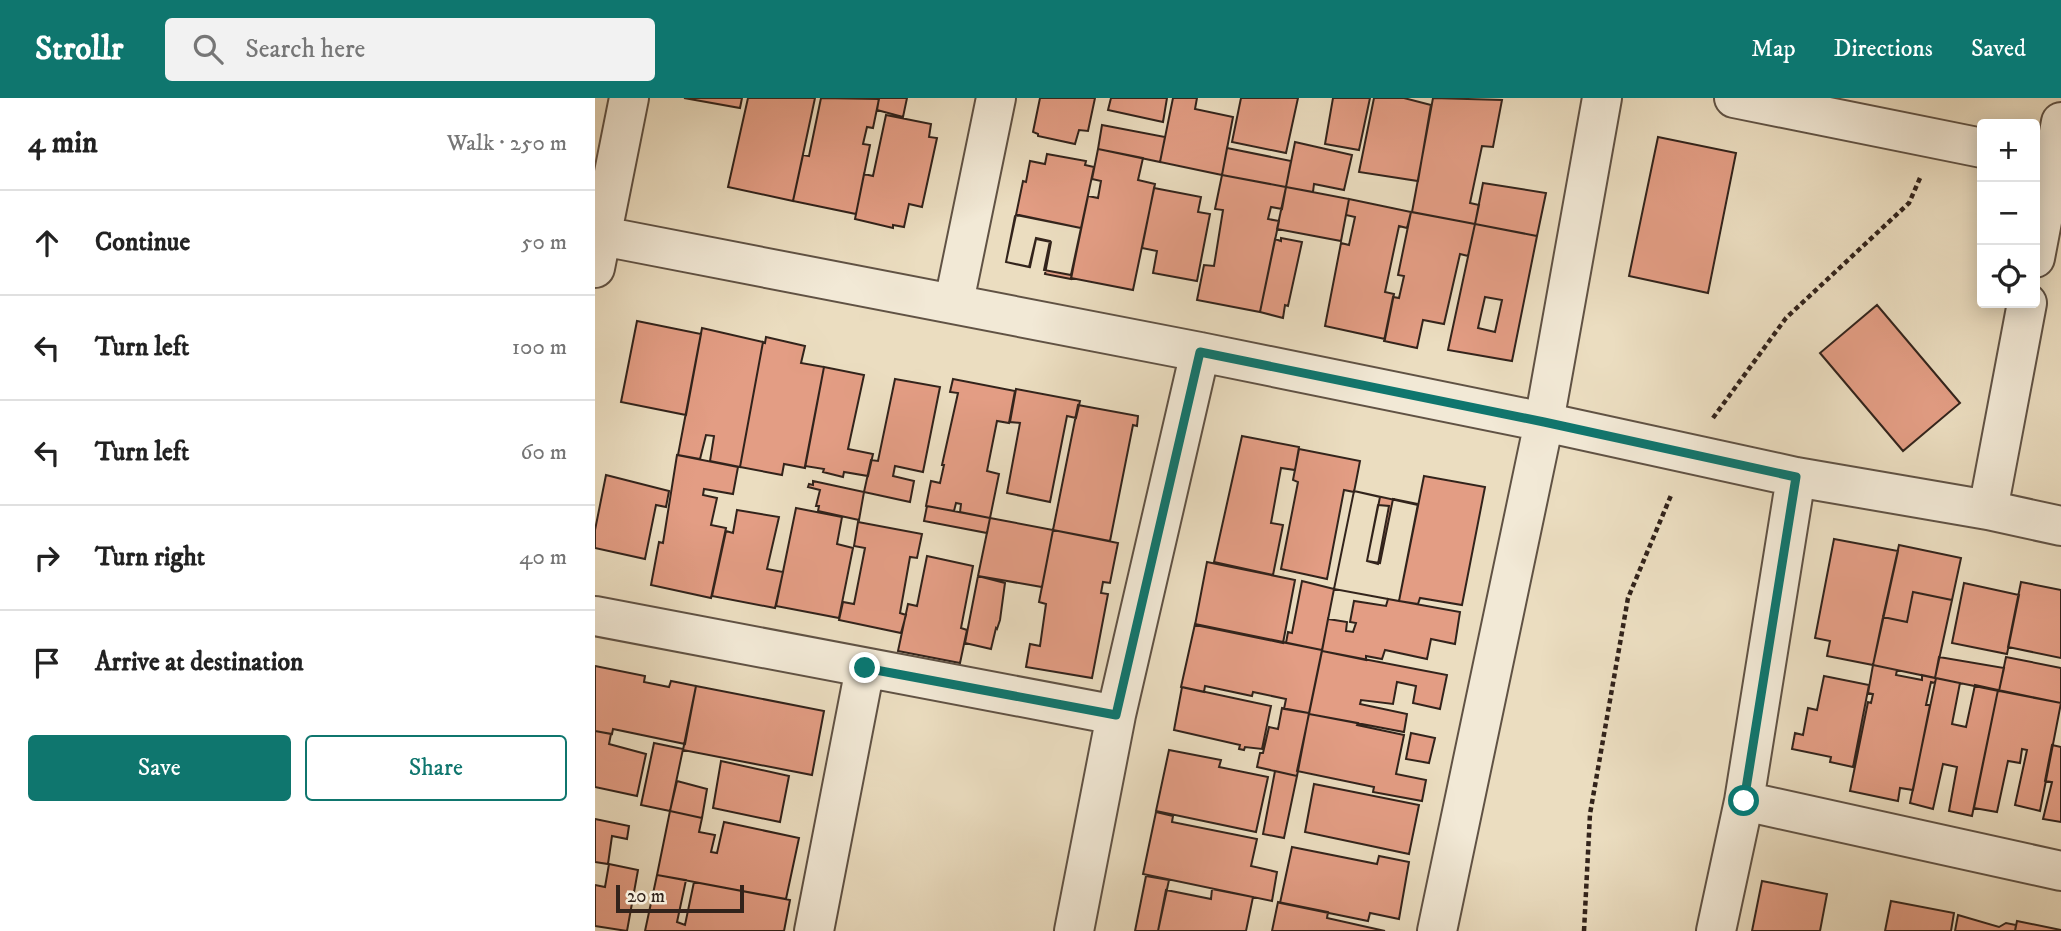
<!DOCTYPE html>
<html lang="en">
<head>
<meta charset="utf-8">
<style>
  body { margin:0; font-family:"IM FELL DW Pica",serif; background:#f2f2f2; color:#222 }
  .controls { position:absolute; right:21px; top:21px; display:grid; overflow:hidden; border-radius:7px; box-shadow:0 4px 18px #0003 }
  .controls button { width:63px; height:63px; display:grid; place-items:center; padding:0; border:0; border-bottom:2px solid #e0e0e0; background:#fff; color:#222; font:35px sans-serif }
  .scale { position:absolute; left:21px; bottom:18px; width:128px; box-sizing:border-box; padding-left:7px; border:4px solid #32231b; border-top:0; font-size:19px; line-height:24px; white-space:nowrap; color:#32231b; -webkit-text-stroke:5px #f2e9d6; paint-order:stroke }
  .stop { position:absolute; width:21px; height:21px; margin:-16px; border:5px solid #0f766e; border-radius:50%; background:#fff }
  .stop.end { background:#0f766e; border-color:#fff; box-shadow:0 2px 7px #0008 }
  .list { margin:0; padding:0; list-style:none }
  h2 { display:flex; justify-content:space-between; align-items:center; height:91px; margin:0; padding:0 28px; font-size:30px }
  h2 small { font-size:23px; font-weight:400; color:#767676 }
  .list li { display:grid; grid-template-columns:46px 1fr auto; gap:21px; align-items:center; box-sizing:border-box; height:105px; padding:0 28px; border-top:2px solid #e0e0e0 }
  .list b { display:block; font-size:26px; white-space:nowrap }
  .list em { font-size:23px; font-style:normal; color:#767676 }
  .actions { display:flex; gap:14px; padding:21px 28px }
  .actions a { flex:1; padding:16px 0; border:2px solid #0f766e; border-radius:7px; text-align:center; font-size:24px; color:#0f766e }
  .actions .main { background:#0f766e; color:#fff }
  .icon { flex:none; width:38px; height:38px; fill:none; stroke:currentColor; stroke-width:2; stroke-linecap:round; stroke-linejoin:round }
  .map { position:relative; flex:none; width:1466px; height:833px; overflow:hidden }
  header { display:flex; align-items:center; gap:42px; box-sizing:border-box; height:98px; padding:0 35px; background:#0f766e; color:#fff }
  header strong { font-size:33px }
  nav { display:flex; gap:38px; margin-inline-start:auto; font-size:24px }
  .search { width:490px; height:63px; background:#f2f2f2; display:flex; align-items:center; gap:18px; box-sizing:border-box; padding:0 24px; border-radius:7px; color:#767676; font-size:26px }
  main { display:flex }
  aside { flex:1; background:#fff }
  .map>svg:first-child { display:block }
  .building { fill:#e39d84; stroke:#32231b; stroke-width:2; fill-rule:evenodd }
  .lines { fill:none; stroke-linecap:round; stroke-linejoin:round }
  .minor-casing { stroke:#605244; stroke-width:42 }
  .path { stroke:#32231b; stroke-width:4.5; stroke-dasharray:5 3.5; stroke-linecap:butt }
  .minor { stroke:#f2e9d6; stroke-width:38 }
  .route { stroke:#0f766e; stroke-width:9 }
</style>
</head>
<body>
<header>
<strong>Strollr</strong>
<div class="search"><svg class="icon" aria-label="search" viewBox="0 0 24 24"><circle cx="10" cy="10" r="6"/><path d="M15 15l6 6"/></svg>Search here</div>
<nav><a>Map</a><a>Directions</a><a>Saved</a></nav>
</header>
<main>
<aside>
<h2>4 min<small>Walk · 250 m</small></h2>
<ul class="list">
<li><svg class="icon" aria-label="ahead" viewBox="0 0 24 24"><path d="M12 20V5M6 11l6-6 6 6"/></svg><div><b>Continue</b></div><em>50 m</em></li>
<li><svg class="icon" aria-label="left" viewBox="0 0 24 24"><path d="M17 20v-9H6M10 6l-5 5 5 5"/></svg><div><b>Turn left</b></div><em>100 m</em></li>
<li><svg class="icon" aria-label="left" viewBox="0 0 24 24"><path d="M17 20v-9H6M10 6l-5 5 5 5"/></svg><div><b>Turn left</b></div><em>60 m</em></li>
<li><svg class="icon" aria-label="right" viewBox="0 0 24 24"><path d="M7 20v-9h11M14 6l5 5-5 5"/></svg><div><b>Turn right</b></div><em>40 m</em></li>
<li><svg class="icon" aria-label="arrive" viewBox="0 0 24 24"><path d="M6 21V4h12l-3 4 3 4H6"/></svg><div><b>Arrive at destination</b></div></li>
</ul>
<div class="actions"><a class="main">Save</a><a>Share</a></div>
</aside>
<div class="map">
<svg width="1466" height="833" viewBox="0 0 1466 833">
  <rect width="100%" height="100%" fill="#ebddc0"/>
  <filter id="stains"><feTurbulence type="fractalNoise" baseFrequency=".00286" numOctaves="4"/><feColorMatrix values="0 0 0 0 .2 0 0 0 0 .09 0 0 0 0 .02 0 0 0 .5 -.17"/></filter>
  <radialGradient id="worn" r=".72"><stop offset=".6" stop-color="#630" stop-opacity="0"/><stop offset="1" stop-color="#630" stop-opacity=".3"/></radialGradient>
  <path class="building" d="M89,0H147L145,10Z
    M153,0H220L198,103L133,89Z
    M226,0L284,1L278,30L272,29L268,46L275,47L261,116L198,103L208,57L214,58Z
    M284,0H312L308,19L282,12Z
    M445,0H500L493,33L484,32L480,46L443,38V36L438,34Z
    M516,0H572L568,24L513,12Z
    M578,0H602L600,11L638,19L627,77L565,64Z
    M646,0H703L691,55L637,44Z
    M738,0H775L764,52L730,46Z
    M779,0H809L836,7L823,83L764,74Z
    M838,0L907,2L898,49L887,48L875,105L884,107L880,126L817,114Z
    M291,17L336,26L334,39L342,40L327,109L314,106L309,129L298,127V130L260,121L269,76L278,78Z
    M507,27L570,39L565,64L503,51Z
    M1063,39L1141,55L1113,195L1034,178Z
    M700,44L757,57L749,92L719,86L718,94L691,89Z
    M632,50L696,63L691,89L627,77Z
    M503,51L548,60L543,82L560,86L538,192L476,180L493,98L503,100L506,83L497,81Z
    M452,56L491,63L490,67L499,69L486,130L421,117L428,83L431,84L435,63L450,66Z
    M627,77L691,89L687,111L676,109L673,121L684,123L665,214L602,202L609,167L619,168L628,112L620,111Z
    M888,85L951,95L942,138L880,126Z
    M691,89L754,101L746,143L682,131Z
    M559,90L606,99L603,114L615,116L602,183L558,175L562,153L547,150Z
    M754,101L816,114L812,130L804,128L790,194L799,196L790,241L730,228L746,145L754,147L760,119L751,117Z
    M816,114L880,126L873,158L865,156L849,226L828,222L822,250L789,243L798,199L804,200L809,178L803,177Z
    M421,117L486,130L476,181L450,176L456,144L441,141L435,169L411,164Z
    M424,117L486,130L476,177L449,172L455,143L441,140L434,169L411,164L420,118Z
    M880,126L942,138L917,263L853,252ZM890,199L907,202L900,234L883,230Z
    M686,140L707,144L693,208L690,207L688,220L665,214L680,141L686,143Z
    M1282,207L1365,305L1308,353L1225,255Z
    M42,223L106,236L91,317L26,304Z
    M107,230L168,244L145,369L115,363L119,338L111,337L105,361L83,357Z
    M171,239L210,248L206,265L229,269L210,370L189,366L187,377L145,369L168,244L170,245Z
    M229,269L269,277L253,351L278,356L273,378L249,374L248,379L228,374L229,371L210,368Z
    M300,281L345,289L328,374L300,368L298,378L319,383L315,404L269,394L276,362L283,363Z
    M358,281L420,293L414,325L402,323L392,373L404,376L395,420L365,414L366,406L361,405L359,413L331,408L336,383L345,385L349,367H347L363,295L355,294Z
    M421,291L485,303L481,320L472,318L455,404L412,395L425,325L415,324Z
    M483,307L543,318L542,328L538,327L515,443L458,432Z
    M647,338L704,349L700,372L686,370L676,425L688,427L678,477L619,464Z
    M704,351L765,363L759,394L749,392L732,481L686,471L703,384L698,382Z
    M82,357L143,369L138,396L109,391L108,397L122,400L116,427L131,430L116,500L56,487L64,444L68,445Z
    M11,377L74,393L71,409L61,407L50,461L0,450V432Z
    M829,378L890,389L867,507L825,500L823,506L804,503Z
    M218,383L269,394L264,422L223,413L224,408H221L225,392L213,389L214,386L218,387Z
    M759,393L823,407L804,503L739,491ZM783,407L794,408L783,466L772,463Z
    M759,393L785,399L772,463L785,465L798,401L823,406L804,503L739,491Z
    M332,408L395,420L392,435L329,423Z
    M201,410L247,419L242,446L258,450L244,520L181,508Z
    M142,412L184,419L172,471L188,474L180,510L117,498L131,433L138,435Z
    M395,420L458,432L447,489L383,478Z
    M263,424L327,436L322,460L315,459L305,515L311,517L306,535L244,522L248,504L259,506L270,450L259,448Z
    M458,432L523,445L515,485L508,484L506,495L513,496L497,580L431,569L435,546L445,548L451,506L444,504Z
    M1239,441L1303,453L1278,567L1232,558L1235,543L1220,540Z
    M1304,447L1366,460L1357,502L1318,494L1312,524L1288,519Z
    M332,458L378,468L366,530L372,532L365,565L303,553L313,506L322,508Z
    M612,464L700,482L688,545L600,527Z
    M383,478L410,485L405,522L402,531L401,530L396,551L370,545Z
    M707,483L739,491L727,552L691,545L693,534L697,535Z
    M1426,484L1466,492V560L1413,549Z
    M1369,485L1424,497L1412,556L1357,545Z
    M1318,494L1357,502L1340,580L1278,567L1288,519L1312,524Z
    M793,501L865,514L860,546L836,541L832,561L790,552L787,561L771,558V562L727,553L733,521L752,524L751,533L758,534L761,525L755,524L759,503L791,508Z
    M600,526L727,552L714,615L689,611L691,601L658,594L657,598L610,588L609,594L586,589Z
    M727,553L852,577L845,611L818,605L821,588L802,584L798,606L766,602L765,606L812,616L809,634L714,616Z
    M1344,559L1409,570L1404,593L1340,580Z
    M1411,559L1466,570V605L1404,593Z
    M1278,567L1302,572L1301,577L1327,582V577L1341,580L1340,585L1336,584L1331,607H1335L1318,692L1305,690L1303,703L1255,693L1273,604L1276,605L1278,596L1273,595Z
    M0,568L50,578L49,584L74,589L76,583L101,588L90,646L18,631L17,636L0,633Z
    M1229,578L1274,587L1258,669L1235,664L1236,659L1197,651L1200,635L1208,637L1213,610L1222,612Z
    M1341,580L1365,585L1357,626L1371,629L1380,587L1403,592L1377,718L1354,713L1362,669L1348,666L1338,711L1315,705Z
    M101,588L229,613L217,677L88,652Z
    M587,589L676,608L667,651L650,649L649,652L644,651L645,647L579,632Z
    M1403,592L1466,605L1445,713L1420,707L1432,652L1427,651L1425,665L1413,663L1402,714L1379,710Z
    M687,610L714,615L702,678L662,669L665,655H668L674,629L683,631Z
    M714,616L763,625L762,627L809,637L801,676L831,682L827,703L778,694L779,689L702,673Z
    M0,633L16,636L14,646L51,656L42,698L0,689Z
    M816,635L840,640L834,665L811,661Z
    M59,645L88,651L75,713L46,707Z
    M1457,647L1466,649V724L1448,721L1457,684L1450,683Z
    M574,652L626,662L624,669L673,679L661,734L561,713Z
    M126,663L194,678L185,724L118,710Z
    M680,673L702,678L689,740L668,736Z
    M82,683L112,691L107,720L75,713Z
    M719,686L824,707L814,756L710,734Z
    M75,713L107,720L104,734L120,737L116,754L122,755L129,724L204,740L191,801L62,777Z
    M561,714L578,718L577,724L662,741L656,768L682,774L677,803L548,776Z
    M0,721L34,728L32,741L17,738L13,766L0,764Z
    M697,749L782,766L784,758L814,764L804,821L775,815L773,823L685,805Z
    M14,766L43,772L32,833L0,828V787L10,789Z
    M62,777L91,782L82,824L90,827L99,784L195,802L189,833H50Z
    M551,778L574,782L563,833H540Z
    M1167,783L1232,796L1225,833H1157Z
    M617,791L658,799L651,833H563L571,792L616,801Z
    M1296,803L1359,815L1356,833H1290Z
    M683,804L733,814L732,820L790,833H677Z
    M1363,817L1404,829L1411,825L1421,827L1420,833H1360Z
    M1422,823L1466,832V833H1420Z"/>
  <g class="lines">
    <g class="minor-casing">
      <path id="minor" d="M1139,0L1387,50
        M7,138L605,254L949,324L1201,379L1393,412L1466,428
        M1440,160L1466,24
        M0,170L34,0
        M359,204L401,0
        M1393,412L1432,205
        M0,518L521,617
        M1149,703L1466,773
        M219,833L270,570
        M479,833L521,617L605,254
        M842,833L949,324L1007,0
        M1121,833L1149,703L1201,379"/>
    </g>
    <path class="path" d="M1118,320L1191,220L1314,105L1325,80
      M989,833L995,716L1033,500L1077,395"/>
    <use href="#minor" class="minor"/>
  </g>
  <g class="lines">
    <path class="route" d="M270,570L521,617L605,254L949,324L1201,379L1149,703"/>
  </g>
  <rect width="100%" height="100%" filter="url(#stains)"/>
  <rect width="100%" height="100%" fill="url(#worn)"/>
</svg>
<div class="controls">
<button>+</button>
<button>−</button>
<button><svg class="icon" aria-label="locate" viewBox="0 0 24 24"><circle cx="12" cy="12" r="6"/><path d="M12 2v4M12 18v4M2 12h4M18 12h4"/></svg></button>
</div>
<div class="scale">20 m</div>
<div class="stop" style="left:1149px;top:703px"></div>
<div class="stop end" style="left:270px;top:570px"></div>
</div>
</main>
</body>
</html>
